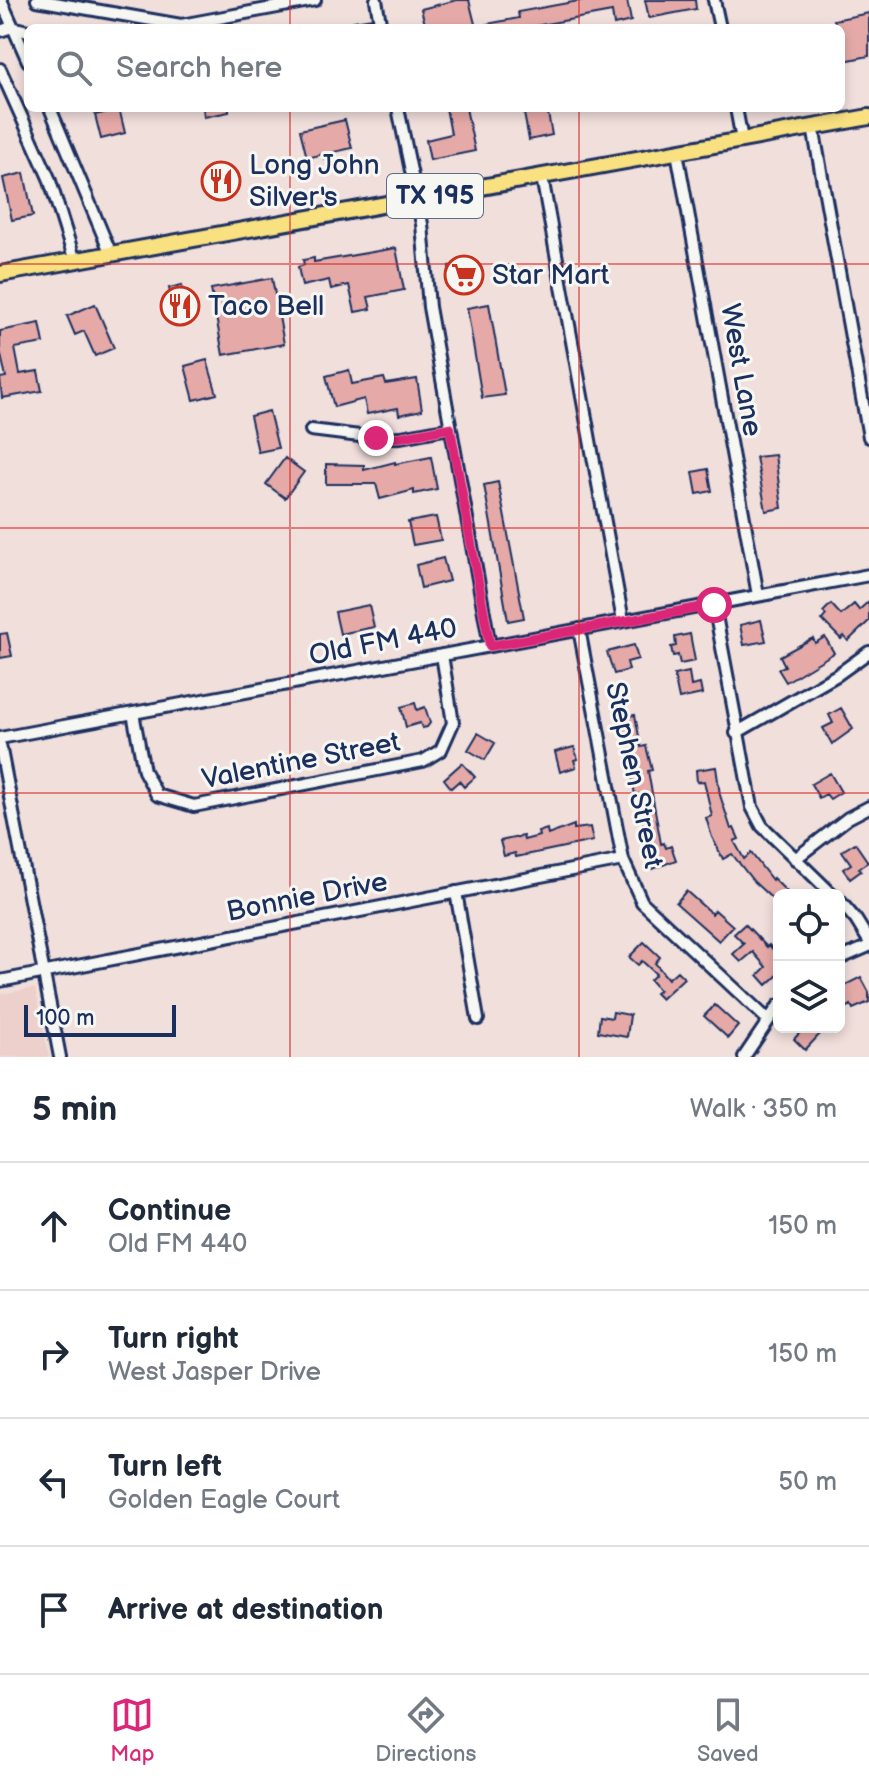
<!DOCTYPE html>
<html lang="en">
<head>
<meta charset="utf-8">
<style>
  body { margin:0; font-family:"Balsamiq Sans",sans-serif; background:#f6f6f7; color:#1f2937 }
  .controls { position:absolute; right:24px; bottom:24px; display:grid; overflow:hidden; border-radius:12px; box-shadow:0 4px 12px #0003 }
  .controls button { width:72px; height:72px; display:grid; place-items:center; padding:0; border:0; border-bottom:2px solid #e0e1e3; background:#fff; color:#1f2937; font:40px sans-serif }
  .scale { position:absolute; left:24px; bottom:20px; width:152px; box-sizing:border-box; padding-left:8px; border:4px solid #1b2f5e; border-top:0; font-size:22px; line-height:28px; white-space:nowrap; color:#1b2f5e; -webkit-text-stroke:6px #f6f6f2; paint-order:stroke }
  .stop { position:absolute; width:24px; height:24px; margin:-18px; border:6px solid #db2777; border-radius:50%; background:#fff }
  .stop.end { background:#db2777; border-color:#fff; box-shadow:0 2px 8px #0008 }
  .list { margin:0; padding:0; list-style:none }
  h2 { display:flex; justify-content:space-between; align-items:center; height:104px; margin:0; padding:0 32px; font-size:34px }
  h2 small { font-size:26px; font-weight:400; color:#747a83 }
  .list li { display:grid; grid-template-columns:52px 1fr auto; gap:24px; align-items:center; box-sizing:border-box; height:128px; padding:0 32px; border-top:2px solid #e0e1e3 }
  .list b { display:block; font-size:30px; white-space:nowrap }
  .list p { margin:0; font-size:26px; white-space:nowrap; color:#747a83 }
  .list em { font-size:26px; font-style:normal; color:#747a83 }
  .icon { flex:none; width:44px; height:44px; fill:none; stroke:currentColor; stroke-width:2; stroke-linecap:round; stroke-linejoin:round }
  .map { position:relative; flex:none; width:869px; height:1057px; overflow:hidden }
  .search { position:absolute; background:#fff; box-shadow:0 4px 12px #0003; left:24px; right:24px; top:24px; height:88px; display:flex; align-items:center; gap:20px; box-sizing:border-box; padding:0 28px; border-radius:12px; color:#747a83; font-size:30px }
  .sheet { height:616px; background:#fff }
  nav { display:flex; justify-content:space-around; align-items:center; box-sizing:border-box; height:112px; border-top:2px solid #e0e1e3; background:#fff; font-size:22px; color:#747a83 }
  nav a { display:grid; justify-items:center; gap:4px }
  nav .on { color:#db2777 }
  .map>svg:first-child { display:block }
  .built { fill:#edcfcc }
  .building { fill:#e5aaa8; stroke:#1b2f5e; stroke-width:2 }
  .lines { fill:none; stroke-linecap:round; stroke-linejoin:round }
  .minor-casing { stroke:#1b2f5e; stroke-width:16 }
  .highway-casing { stroke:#1b2f5e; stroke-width:20 }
  .minor { stroke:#f6f6f2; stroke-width:10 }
  .highway { stroke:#f9e181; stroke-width:14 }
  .route { stroke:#db2777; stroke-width:10 }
  .grid { fill:none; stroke:#d62828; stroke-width:2; stroke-opacity:0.55 }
  .labels { text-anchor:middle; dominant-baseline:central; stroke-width:6; stroke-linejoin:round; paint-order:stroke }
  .shield { fill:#f6f6f2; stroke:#5d6b8a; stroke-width:2 }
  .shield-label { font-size:26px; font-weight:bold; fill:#1b2f5e }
  .poi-label { font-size:28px; fill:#1b2f5e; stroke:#f6f6f2; text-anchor:start }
  .street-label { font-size:28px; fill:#1b2f5e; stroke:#f6f6f2 }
</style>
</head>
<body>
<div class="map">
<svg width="869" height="1057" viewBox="0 0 869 1057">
  <rect width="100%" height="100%" fill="#f1dfdc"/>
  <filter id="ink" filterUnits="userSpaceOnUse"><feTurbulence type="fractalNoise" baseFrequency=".0125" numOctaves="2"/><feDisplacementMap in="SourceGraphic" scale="16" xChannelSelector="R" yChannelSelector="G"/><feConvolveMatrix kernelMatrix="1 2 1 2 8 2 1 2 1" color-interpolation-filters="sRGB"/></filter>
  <g filter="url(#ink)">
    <path class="built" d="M35,988L49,1057H0V994Z"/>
    <path class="building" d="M457,0H469L476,28H426L421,9Z
      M584,0H627L631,21L614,25L612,12L524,28H488L487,24L519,18L518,12Z
      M645,0H695L696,9L649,18Z
      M869,13V56L844,61L841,28H836L834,20Z
      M112,108H119L125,133L101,139L95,115L112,111Z
      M203,108H229V112L204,117Z
      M446,108H466L475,151L430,160L426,140L451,134Z
      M523,108H547L552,135L529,140Z
      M345,120L352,148L334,152L335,157L324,159L323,154L307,158L300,130Z
      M230,167L234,192L212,196L208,170Z
      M24,173L33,216L12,220L3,178Z
      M396,248L404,290L368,297L371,309L355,312L349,285L331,289L329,280L302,286L298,267L304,265L303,260L314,258V262Z
      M476,264L478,284L451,287L449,266Z
      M272,278L284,344L223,355L211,289Z
      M182,285L190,324L177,326L169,288Z
      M95,304L114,348L95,356L84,331L75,335L67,316Z
      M489,304L505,395L482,398L467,308Z
      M40,323L44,343L15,348L20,374L38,371L42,391L2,398L0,378L6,377L0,351V331Z
      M207,360L217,394L194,400L185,366Z
      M349,370L352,384L384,378L386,384L417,379L422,410L399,415L398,408L367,414L364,399L334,407L326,376Z
      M269,411L278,448L258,452L250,416Z
      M775,455L782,508L766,511L756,457Z
      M431,457L437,489L414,494V490L380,499L376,484H326V464L364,465V470L395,462V464Z
      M285,458L304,472L285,498L266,484Z
      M708,469L712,491L697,494L693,472Z
      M498,482L524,618L508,621L484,485Z
      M436,517L441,540L413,545L408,522Z
      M443,558L449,581L421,588L416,565Z
      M869,601V621L848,641L844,636L841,639L822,620L826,615L823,612L831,604L841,615L854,604L859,610Z
      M369,605L374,627L340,634L335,612Z
      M761,620L766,641L744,645L740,625Z
      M7,633L12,656L0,658V634Z
      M690,634L695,661L680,664L678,655L673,656L671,647L676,646L675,637Z
      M825,637L834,653L786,682L778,669L785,666L780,656L813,638L815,643Z
      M634,645L638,659L627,662L629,670L614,674L607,652Z
      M689,672L691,686L700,684L702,694L679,699L674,675Z
      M415,703L417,710L425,707L430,723L427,727L422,728L420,723L406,727L401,707Z
      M841,708L853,729L832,744L823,728L833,723L829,715Z
      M635,715L641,747L646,746L652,770L648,771L661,844L664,843L666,848L671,846L676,860L653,869L646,850L642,814L638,794L635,795L621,717Z
      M478,733L495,743L485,760L468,750Z
      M574,747L578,759L574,760L576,767L560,772L555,752Z
      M462,763L475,777L464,787L459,781L451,788L444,779Z
      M716,767L720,795L731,829L734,828L739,839L734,841L744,859L751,853L772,880L773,878L790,895H779V905L754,882L732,854L723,859L712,837L706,818L712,816L704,781L697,782L696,770Z
      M830,773L841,792L830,799L826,794L819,798L811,784Z
      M574,825V829L590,827L593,841L516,857L515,853L504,856L500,841L523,836L524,840L539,836L538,832L547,829L548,835Z
      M855,843L868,862L859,868L861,871L850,879L843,869L851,864L842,851Z
      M686,891L712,914L715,910L733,926L719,941L676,903Z
      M745,924L767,947L769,945L779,956V974L767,985L758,975L766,967L753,952L741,962L733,954L744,944L734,934Z
      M644,942L660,957L655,963L668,979L677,971L684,978L661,999L655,993L659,990L650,980L656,974L642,961L638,965L629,957Z
      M861,977L869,992V1002L853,1009L851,1005L839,1013V988Z
      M715,1005L738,1026L728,1038L704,1016Z
      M613,1012L630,1015L627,1037L598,1032L600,1016L612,1018Z
      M805,1027H818L822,1032L805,1050L794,1039Z"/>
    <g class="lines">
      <g class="minor-casing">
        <path id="minor" d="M1,0L28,61
          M37,0L181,25L315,0
          M376,0L381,28
          M714,0L720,28
          M355,28L380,24
          M0,31L12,27L28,31
          M0,69L49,178L75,261
          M50,108L111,254
          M398,108L422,224L429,307L490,646
          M736,108L742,140
          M813,127L869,437
          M677,152L758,595
          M542,177L623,621
          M311,430L376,438L401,437L450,428
          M714,605L752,807L762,826L833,895
          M579,629L623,860L642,902L767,1019
          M133,713L144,771L157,795L194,806L423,761L441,750L453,723L442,655
          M736,733L837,675L869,652
          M0,738L869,575
          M0,745L60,1057
          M795,859L848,818L869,807
          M456,892L478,1019
          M839,900L856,920L869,941
          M839,959L869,946
          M0,981L623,860
          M744,1057L779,1005"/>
      </g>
      <g class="highway-casing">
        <path id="highway" d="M0,274L869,117"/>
      </g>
      <use href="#minor" class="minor"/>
      <use href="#highway" class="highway"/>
    </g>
  </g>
  <g class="lines" filter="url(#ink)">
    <path class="route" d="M376,438L401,437L450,428L490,646L714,605"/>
  </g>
  <path class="grid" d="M290,0V28M579,0V28M290,108V1057M579,108V1057M0,264H869M0,528H869M0,793H869"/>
  <defs>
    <g id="restaurant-ring" transform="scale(2)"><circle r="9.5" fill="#f6f6f2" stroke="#c8321e" stroke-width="1.5"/><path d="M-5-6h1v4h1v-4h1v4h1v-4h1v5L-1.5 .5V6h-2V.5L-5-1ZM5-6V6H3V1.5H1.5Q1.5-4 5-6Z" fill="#c8321e"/></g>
    <g id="supermarket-ring" transform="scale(2)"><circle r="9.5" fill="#f6f6f2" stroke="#c8321e" stroke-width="1.5"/><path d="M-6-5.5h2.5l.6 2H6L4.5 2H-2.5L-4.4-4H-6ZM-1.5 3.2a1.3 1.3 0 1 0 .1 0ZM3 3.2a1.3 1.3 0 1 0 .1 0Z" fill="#c8321e"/></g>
  </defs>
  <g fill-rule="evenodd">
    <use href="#restaurant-ring" x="221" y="181"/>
    <use href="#supermarket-ring" x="464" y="275"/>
    <use href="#restaurant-ring" x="180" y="306"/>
  </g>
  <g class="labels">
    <rect class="shield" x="387" y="174" width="96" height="44" rx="6"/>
    <g class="shield-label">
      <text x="435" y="196">TX 195</text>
    </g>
    <g class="poi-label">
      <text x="249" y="165">Long John<tspan x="249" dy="32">Silver's</tspan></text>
      <text x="492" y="275">Star Mart</text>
      <text x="208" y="306">Taco Bell</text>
    </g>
    <g class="street-label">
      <text transform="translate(741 370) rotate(80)">West Lane</text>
      <text transform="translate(383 642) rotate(-11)">Old FM 440</text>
      <text transform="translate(301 761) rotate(-11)">Valentine Street</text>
      <text transform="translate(634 775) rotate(78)">Stephen Street</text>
      <text transform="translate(307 897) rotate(-11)">Bonnie Drive</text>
    </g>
  </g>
</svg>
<div class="controls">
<button><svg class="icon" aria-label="locate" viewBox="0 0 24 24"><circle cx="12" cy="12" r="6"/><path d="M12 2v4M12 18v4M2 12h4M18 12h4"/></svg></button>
<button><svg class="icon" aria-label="layers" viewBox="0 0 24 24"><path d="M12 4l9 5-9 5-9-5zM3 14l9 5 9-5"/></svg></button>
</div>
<div class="scale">100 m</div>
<div class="stop" style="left:714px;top:605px"></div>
<div class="stop end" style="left:376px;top:438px"></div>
<div class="search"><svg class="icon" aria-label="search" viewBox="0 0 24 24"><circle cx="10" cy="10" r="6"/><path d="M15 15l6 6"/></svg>Search here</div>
</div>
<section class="sheet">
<h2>5 min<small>Walk · 350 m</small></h2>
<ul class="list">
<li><svg class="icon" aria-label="ahead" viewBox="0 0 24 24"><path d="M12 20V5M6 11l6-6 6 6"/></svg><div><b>Continue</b><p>Old FM 440</p></div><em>150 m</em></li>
<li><svg class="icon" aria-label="right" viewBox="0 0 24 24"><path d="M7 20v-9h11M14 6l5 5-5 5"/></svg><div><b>Turn right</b><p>West Jasper Drive</p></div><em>150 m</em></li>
<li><svg class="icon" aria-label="left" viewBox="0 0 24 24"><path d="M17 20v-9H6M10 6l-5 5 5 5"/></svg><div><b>Turn left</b><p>Golden Eagle Court</p></div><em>50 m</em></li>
<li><svg class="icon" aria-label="arrive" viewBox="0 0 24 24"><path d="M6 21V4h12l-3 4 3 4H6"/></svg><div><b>Arrive at destination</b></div></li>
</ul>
</section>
<nav>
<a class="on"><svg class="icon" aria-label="map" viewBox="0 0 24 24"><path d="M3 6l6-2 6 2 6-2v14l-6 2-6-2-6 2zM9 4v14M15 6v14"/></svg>Map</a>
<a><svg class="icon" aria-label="directions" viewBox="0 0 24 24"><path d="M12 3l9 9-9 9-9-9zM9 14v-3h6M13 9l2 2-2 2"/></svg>Directions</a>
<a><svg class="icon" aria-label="saved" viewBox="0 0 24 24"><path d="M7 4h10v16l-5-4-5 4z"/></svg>Saved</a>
</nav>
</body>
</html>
